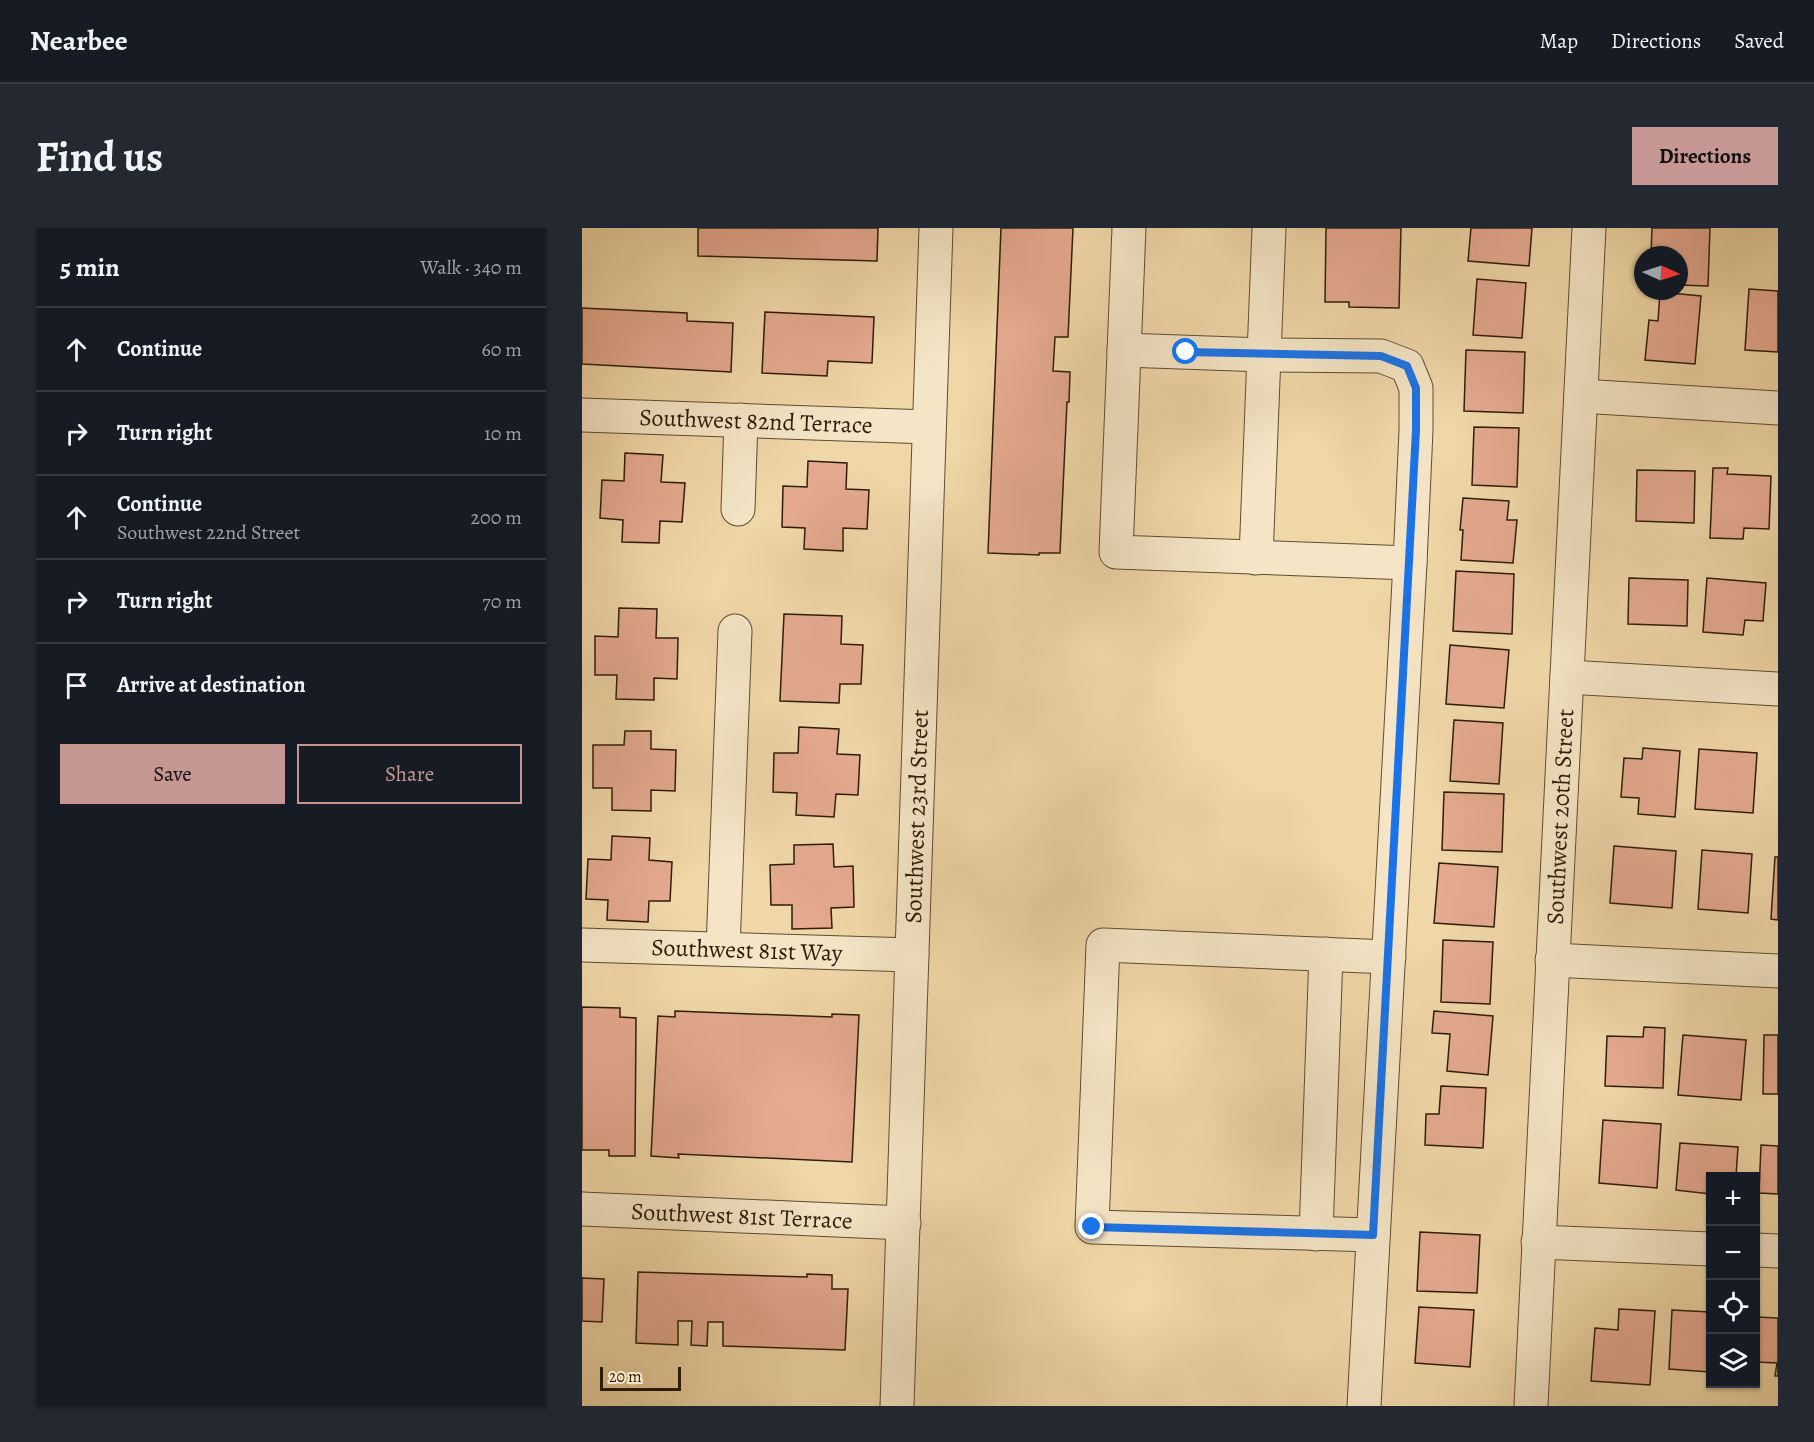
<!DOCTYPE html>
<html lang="en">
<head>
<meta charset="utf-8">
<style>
  body { margin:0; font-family:Alegreya,serif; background:#242831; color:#f1f3f6 }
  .controls { position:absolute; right:18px; bottom:18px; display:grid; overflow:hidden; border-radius:0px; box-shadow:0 2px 4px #0004 }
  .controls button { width:54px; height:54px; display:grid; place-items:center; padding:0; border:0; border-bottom:2px solid #363941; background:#171b24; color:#f1f3f6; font:30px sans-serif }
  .compass { position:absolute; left:1052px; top:18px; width:54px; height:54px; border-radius:50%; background:#171b24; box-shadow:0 2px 4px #0004; rotate:93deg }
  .scale { position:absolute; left:18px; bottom:15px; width:81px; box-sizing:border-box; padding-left:6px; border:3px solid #2f1d09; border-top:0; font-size:16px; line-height:21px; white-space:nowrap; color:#2f1d09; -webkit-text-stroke:4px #f5e5c6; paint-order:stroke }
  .stop { position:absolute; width:18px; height:18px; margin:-14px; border:4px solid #1a73e8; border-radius:50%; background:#fff }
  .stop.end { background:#1a73e8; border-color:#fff; box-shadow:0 2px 6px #0008 }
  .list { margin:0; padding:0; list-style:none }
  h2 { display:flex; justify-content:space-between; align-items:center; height:78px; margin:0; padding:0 24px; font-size:26px }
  h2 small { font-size:20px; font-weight:400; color:#9ea1a6 }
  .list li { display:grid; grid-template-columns:39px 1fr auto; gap:18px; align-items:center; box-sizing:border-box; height:84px; padding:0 24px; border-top:2px solid #363941 }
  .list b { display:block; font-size:22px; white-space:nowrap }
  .list p { margin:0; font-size:20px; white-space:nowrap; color:#9ea1a6 }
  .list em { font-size:20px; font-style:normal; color:#9ea1a6 }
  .actions { display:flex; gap:12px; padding:18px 24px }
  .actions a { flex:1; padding:14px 0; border:2px solid #c59692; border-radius:0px; text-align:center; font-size:21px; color:#c59692 }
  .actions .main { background:#c59692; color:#111 }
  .icon { flex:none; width:33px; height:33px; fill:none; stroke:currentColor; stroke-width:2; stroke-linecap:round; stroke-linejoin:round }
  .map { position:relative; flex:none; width:1196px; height:1178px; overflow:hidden; border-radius:0px }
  header { display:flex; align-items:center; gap:36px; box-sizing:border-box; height:84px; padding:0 30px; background:#171b24; border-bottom:2px solid #363941 }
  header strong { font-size:28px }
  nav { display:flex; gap:33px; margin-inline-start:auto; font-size:21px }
  .intro { display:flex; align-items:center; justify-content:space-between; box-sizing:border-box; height:144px; padding:0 36px }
  h1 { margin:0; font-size:42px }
  .button { padding:15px 27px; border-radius:0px; background:#c59692; color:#111; font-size:21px; font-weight:700 }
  main { display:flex; gap:36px; padding:0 36px }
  aside { flex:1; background:#171b24; border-radius:0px; box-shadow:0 2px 4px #0004 }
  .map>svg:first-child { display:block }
  .building { fill:#e5aa90; stroke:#2f1d09; stroke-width:1.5 }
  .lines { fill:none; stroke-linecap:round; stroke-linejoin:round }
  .minor-casing { stroke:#5f4c31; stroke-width:35 }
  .minor { stroke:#f5e5c6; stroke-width:33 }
  .route { stroke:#1a73e8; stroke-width:8 }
  .labels { text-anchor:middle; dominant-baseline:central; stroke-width:4.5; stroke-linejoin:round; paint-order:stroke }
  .street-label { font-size:24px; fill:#2f1d09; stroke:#f5e5c6 }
</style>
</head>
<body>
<header>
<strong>Nearbee</strong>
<nav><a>Map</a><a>Directions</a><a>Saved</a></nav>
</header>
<div class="intro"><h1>Find us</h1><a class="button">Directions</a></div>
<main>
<aside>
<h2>5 min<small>Walk · 340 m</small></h2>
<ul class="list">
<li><svg class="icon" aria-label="ahead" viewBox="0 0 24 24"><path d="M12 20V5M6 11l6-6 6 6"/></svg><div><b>Continue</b></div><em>60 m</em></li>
<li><svg class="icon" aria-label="right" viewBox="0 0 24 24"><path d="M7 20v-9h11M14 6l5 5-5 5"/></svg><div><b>Turn right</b></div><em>10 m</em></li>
<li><svg class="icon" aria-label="ahead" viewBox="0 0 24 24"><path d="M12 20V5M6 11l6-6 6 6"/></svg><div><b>Continue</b><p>Southwest 22nd Street</p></div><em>200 m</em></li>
<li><svg class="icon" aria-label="right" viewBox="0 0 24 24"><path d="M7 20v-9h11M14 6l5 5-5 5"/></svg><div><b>Turn right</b></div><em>70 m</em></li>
<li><svg class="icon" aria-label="arrive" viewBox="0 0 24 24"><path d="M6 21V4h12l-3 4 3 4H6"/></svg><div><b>Arrive at destination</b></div></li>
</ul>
<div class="actions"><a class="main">Save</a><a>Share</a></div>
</aside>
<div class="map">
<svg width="1196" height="1178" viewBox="0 0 1196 1178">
  <rect width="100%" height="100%" fill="#f0d7a8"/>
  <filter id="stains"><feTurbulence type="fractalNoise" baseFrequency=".00333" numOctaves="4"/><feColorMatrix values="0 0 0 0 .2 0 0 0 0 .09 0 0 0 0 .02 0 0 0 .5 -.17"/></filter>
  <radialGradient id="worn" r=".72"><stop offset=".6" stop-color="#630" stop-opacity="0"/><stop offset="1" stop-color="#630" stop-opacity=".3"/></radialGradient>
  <path class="building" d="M116,0H296L295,33L116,28Z
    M419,0H491L486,109H473L471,143L488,144L487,174H485L478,325H457V327L406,325Z
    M744,0H819L817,80L767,79V74H743Z
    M889,0H950L947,38L886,33Z
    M1070,0H1128L1126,58L1097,57V27H1069Z
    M895,51L944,55L940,110L891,107Z
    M1167,61L1196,63V124L1163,122Z
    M1078,64L1119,68L1113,136L1063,132L1067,92L1076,93Z
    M0,80L105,85V93L151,95L149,144L0,136Z
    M183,84L292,89L290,135L246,133L245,148L180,145Z
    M884,122L943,124L941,185L882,183Z
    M892,199L937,200L935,259L890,257Z
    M43,225L81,227L79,254L103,255L100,294L78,293L77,315L40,314L41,292L18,290L20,252L42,253Z
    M226,233L265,235L264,261L287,262L285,301L261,300V323L222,321L223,300L200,299L201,258L225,259Z
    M1131,240H1146L1145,246L1189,248L1187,301L1162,300L1161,311L1128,310Z
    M1055,242L1113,243L1112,295L1054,293Z
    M881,270L927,273L925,292H935L931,335L879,332L881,302H878Z
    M874,343L932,346L930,406L871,403Z
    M1047,350L1106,352L1105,398L1046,396Z
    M1125,350L1184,355L1181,393L1163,392L1161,407L1121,404Z
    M37,380L75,381L74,410H96L95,451L72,450V472L34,471L35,447H13V408L36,409Z
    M202,386L260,388L259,416L281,417L279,456H258L257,475L198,473Z
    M868,417L927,422L922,480L864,476Z
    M872,492L921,495L917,556L868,553Z
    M217,499L257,501L255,526L278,527L276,567L254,566L252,589L214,587L215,565L191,564L192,525H216Z
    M43,503H69V521L94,522L93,563L69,562V583L30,582V560H11V517H42Z
    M1061,520L1098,523L1093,589L1056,586L1057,570L1039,569L1042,530L1060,531Z
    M1117,521L1175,525L1171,585L1113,581Z
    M862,564L922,566L920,624L860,622Z
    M30,608L68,610L67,632L90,634L88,673H67L66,694L25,692L26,672L4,671L6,631L29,632Z
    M251,616L252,639L271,638L272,679L249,680L250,700L210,701V677H189L188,637L212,636V617Z
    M1032,618L1094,623L1090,680L1028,675Z
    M1120,622L1170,626L1166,685L1116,681Z
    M1193,629H1196V692L1189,691Z
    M857,635L916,639L912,699L852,695Z
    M861,712L911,714L908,776L859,774Z
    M0,779L38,780V789L54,790L53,928H27V922H0Z
    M93,783L250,789V786L277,787L270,934L96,926L97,930L69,928L76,788L93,789Z
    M852,783L911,788L906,847L865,843L868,806L850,805Z
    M1062,799L1083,800L1081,860L1023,858L1025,808L1061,809Z
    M1101,807L1164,812L1159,872L1096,867Z
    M1182,807H1196V866H1181Z
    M859,858L904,860L901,920L843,917L844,886H857Z
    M1021,892L1079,896L1075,960L1017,955Z
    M1098,915L1156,919L1154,948H1128V966L1094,962Z
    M1179,917L1196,918V966L1177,965Z
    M838,1004L898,1007L895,1065L835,1063Z
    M56,1044L225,1049V1046L250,1047V1061H266L263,1122L141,1118V1094H126L125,1118L109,1117L110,1093H96V1117L54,1115Z
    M0,1050L22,1051L20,1094L0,1093Z
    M837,1079L892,1082L888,1139L833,1135Z
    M1037,1081L1073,1083L1068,1157L1009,1153L1013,1100L1036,1102Z
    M1090,1082L1128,1084V1144L1087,1141Z
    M1174,1089L1196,1090V1148H1193L1195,1135L1174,1134Z"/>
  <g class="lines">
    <g class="minor-casing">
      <g id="minor">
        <path d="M547,0L534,324L828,335"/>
        <path d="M542,122L682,127L799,128L825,138L834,160V202L828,335L782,1178"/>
        <path d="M999,168L1196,180"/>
        <path id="s1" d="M0,187L347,199"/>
        <path d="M156,281L159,192"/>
        <path d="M674,330L687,0"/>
        <path d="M985,449L1196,461"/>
        <path id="s2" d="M0,717L330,727"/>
        <path d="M141,721L153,403"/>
        <path d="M970,732L1196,743"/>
        <path id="s3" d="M0,981L322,995"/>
        <path d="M734,1006L744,726"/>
        <path d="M791,1007L510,999L521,717L807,729"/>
        <path d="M956,1014L1128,1021"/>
        <path d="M1174,1022L1196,1023"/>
        <path id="s4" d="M315,1178L354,0"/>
        <path id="s5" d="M949,1178L1007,0"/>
      </g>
    </g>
    <use href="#minor" class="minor"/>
  </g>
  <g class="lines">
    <path class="route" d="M510,999L791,1007L834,202V160L825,138L799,128L604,124"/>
  </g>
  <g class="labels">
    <g class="street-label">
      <text stroke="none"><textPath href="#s1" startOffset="174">Southwest 82nd Terrace</textPath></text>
      <text stroke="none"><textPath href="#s4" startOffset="590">Southwest 23rd Street</textPath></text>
      <text stroke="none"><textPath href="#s5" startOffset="590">Southwest 20th Street</textPath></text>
      <text stroke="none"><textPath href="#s2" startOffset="165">Southwest 81st Way</textPath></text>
      <text stroke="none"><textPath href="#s3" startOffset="160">Southwest 81st Terrace</textPath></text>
    </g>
  </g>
  <rect width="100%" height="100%" filter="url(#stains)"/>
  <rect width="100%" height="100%" fill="url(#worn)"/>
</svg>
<div class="controls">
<button>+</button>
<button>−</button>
<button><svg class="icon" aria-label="locate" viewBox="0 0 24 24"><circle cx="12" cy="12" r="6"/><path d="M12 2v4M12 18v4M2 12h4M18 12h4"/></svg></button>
<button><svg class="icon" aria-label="layers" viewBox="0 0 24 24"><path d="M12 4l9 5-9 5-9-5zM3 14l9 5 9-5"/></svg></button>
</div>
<svg class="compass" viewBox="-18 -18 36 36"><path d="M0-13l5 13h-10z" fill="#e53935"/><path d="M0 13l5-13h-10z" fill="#9ea1a6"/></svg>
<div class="scale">20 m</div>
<div class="stop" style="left:604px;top:124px"></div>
<div class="stop end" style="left:510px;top:999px"></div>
</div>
</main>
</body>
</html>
